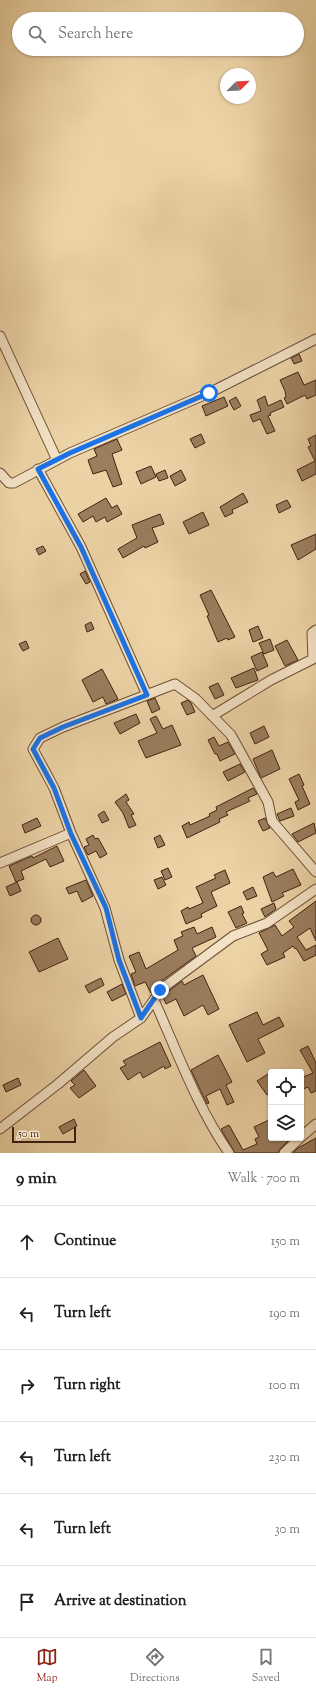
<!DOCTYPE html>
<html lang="en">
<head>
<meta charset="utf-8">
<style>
  body { margin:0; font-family:"Sorts Mill Goudy",serif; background:#f6f6f6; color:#202124 }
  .controls { position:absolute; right:12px; bottom:12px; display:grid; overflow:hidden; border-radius:4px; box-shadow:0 1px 3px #0004 }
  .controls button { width:36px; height:36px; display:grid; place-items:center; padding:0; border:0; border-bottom:1px solid #e0e0e0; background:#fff; color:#202124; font:20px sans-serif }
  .compass { position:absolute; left:220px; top:68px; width:36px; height:36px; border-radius:50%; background:#fff; box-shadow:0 1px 3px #0004; rotate:66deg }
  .scale { position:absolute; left:12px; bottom:10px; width:64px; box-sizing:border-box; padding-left:4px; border:2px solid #432111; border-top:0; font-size:11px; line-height:14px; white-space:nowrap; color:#432111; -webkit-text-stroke:3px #f3e2c5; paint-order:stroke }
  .stop { position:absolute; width:12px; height:12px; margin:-9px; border:3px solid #1a73e8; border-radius:50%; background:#fff }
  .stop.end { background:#1a73e8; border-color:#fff; box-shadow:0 1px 4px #0008 }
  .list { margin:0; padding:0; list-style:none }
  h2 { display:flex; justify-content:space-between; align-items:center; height:52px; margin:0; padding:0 16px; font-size:17px }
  h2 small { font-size:13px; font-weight:400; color:#757577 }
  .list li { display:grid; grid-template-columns:26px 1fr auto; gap:12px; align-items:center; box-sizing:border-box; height:72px; padding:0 16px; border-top:1px solid #e0e0e0 }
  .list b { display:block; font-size:15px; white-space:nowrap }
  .list em { font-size:13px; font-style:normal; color:#757577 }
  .icon { flex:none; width:22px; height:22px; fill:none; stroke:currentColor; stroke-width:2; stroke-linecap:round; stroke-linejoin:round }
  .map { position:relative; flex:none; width:316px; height:1153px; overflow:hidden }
  .search { position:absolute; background:#fff; box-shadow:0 1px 3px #0004; left:12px; right:12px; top:12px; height:44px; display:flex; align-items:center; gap:10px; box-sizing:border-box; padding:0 14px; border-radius:22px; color:#757577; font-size:15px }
  .sheet { height:484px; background:#fff }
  nav { display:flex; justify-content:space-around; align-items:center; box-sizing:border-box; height:56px; border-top:1px solid #e0e0e0; background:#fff; font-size:11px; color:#757577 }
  nav a { display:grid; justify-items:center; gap:2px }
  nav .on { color:#8f2418 }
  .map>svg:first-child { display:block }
  .building { fill:#9b7e5e; stroke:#432111 }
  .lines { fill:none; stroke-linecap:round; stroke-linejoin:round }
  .street-casing { stroke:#6d4e36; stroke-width:11 }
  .street { stroke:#f3e2c5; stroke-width:9 }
  .route { stroke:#1a73e8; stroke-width:5 }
</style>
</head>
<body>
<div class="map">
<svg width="316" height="1153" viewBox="0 0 316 1153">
  <rect width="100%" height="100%" fill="#ecd3a6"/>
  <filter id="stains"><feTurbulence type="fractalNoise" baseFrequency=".005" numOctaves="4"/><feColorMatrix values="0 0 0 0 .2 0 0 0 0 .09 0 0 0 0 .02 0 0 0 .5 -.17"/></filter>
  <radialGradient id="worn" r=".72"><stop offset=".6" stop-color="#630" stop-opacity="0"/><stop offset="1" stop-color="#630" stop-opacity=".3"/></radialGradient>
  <path class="building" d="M299,354L302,361L294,364L291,358Z
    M298,372L304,385L316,380V395L307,399L305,395L287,404L284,398L286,397L285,391L280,380Z
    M265,396L268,406L281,400L284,407L270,413L271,415L268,416L275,431L267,434L260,419L253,422L250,415L261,411L257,400Z
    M224,397L228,406L206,416L202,406Z
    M236,397L241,406L234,410L229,401Z
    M201,434L205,443L195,448L190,439Z
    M316,435V474L302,481L297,470L315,461L308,447L311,446L308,439Z
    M117,439L122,450L112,454L122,484L113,487L106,470L93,474L88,460L97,456L94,449Z
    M151,466L156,477L141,484L136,472Z
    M165,470L168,478L159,481L156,474Z
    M181,470L186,480L175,486L170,476Z
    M243,493L248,502L232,510L233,513L225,517L220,507Z
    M106,498L112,508L117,505L122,514L107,522L105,517L96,522L93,516L83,522L78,514Z
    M287,500L291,507L279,513L276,505Z
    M203,512L209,525L189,534L183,522Z
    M160,514L164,524L152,528L158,542L145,548L144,546L123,558L118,549L137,538L132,525Z
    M316,534V549L298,560L291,545Z
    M43,546L46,551L39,555L36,549Z
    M85,571L90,582L86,584L80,574Z
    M211,590L235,637L228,640L227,638L218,642L207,616L209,615L200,595Z
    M91,622L94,629L87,632L85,625Z
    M258,626L263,638L253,642L249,630Z
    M270,639L274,650L264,654L259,643Z
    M287,640L298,660L285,666L275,646Z
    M26,641L29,648L23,651L19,644Z
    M262,652L268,666L257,671L251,657Z
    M254,668L258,680L236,688L231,678Z
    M102,669L118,699L106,704L103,697L93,702L82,680Z
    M218,683L224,695L215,699L209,687Z
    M155,698L160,709L152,713L147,701Z
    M188,700L191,703L195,712L187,715L181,703Z
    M136,714L140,723L120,734L114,723Z
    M156,716L163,729L172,725L181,745L146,758L138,741L157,733L150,719Z
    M264,726L269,737L255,744L250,733Z
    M214,737L219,746L228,742L235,754L220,761L217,754H215L208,740Z
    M272,750L280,769L261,778L253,759Z
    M240,764L245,772L228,781L223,772Z
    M299,774L304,785L302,786L310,804L298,810L295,802L299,800L289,779Z
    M253,788L257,794L248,798L250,801L226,812L228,815L219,819L220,822L187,838L182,826L189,822L190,825L210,816L209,814L217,810L216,807Z
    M126,794L129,800L126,802L134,814L131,815L136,825L129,828L123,813L115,802Z
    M291,808L294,816L280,821L277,814Z
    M104,811L109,820L102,823L98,815Z
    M37,818L41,826L25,833L22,825Z
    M265,818L270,828L263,831L258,821Z
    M314,823L316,833L298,842L292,834Z
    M93,835L95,839L98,838L107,854L100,858L96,851L88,855L84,847L89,845L86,839Z
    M160,835L165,845L158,848L154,838Z
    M57,846L64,861L50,867L46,859L21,871L24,879L16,882L9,866L32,856L33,858Z
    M168,868L172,877L165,880L161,871Z
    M293,869L301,885L282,893L284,896L272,902L263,877L273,872L276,877Z
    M225,870L230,883L211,892L217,906L201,914L202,917L186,924L181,911L188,907L189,909L203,903L196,887L216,878L214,875Z
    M162,877L166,885L158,889L154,880Z
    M86,880L93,896L82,902L77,891L69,894L66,888Z
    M17,882L21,891L10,896L6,887Z
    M253,887L257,896L247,900L243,892Z
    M316,901V941L310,928L297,937L306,950L316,945V955L304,961L296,948L295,949L293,946L283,953L285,957L267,965L261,954L268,950L259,933L275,925L282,936L294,927L289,921Z
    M274,903L276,909L265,917L261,909Z
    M241,906L244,913L242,914L247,923L236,928L228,912Z
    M31 920a5 5 0 1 1 10 0a5 5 0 1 1-10 0Z
    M194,927L197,934L212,927L216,937L192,948L196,956L156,985L151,993L145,982L135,986L131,974L136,972L129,956L139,952L146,969L178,950L174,940L183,936L181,932Z
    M58,938L68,959L39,972L29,952Z
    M203,975L219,1009L208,1015L203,1005L184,1016L176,999L166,1004L163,997L165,994L182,981L184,985Z
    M101,978L104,985L89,993L85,986Z
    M122,984L126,994L112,1001L107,992Z
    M257,1012L263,1025L279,1017L284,1026L258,1039L265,1053L247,1062L229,1025Z
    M160,1042L171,1066L165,1069L164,1066L143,1078L140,1072L128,1080L120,1068L126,1065L123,1061Z
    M308,1046L316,1063V1091L311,1093L308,1087L301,1090V1078L313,1073L300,1050Z
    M218,1055L232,1082L226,1085L234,1102L227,1105L220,1089L206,1096L209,1103L207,1104L191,1070Z
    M84,1070L96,1086L79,1098L70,1088L75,1085L71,1081Z
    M271,1072V1092L267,1095L257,1081Z
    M18,1078L21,1085L6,1092L3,1085Z
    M74,1119L77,1126L63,1134L59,1127Z
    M271,1119V1138H291L280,1149L278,1153H235L221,1129L229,1125L243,1150L257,1144L255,1139L259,1137L254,1127Z
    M316,1138V1153H293L298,1148Z"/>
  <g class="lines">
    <g class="street-casing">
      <path id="street" d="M0,336L57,460
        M38,469L81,547L147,695
        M0,473L9,483H14L70,453L209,393L316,339
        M212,716L271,680L313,659L312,633L316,630
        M71,833L54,788L33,749L40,738L63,727L175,684L196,699L231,735L268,802L272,821L316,872
        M0,863L71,833L105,908L119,960L141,1018
        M0,1129L58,1084L113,1037L141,1018L154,1000
        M301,1137L316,1124
        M229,1153C197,1107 177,1051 154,1000L160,990L233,936L267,923L316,889
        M284,1153L300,1138"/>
    </g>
    <use href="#street" class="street"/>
  </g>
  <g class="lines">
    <path class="route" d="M160,990L141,1018L119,960L106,908L71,834L54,788L33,749L40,738L63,727L147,695L81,547L38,469L70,453L209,393"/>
  </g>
  <rect width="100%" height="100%" filter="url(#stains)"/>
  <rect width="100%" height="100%" fill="url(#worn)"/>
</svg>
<div class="controls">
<button><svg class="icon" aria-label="locate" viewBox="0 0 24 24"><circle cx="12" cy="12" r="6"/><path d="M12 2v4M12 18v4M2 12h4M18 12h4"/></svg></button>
<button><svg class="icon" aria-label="layers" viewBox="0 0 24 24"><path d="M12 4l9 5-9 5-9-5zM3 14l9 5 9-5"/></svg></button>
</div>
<svg class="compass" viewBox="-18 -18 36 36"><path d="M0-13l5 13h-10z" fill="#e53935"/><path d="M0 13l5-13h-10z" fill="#757577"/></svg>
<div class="scale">50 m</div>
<div class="stop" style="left:209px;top:393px"></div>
<div class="stop end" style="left:160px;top:990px"></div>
<div class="search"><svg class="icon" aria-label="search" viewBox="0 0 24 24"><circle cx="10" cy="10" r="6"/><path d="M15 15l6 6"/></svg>Search here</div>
</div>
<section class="sheet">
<h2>9 min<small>Walk · 700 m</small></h2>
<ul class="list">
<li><svg class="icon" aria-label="ahead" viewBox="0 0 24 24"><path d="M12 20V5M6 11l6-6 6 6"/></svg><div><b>Continue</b></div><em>150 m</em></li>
<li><svg class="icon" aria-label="left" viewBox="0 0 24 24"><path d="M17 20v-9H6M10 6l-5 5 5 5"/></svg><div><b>Turn left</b></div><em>190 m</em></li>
<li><svg class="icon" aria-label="right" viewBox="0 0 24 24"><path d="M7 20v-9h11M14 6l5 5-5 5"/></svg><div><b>Turn right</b></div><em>100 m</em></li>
<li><svg class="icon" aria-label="left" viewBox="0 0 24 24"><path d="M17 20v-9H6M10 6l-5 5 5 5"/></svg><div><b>Turn left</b></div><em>230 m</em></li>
<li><svg class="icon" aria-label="left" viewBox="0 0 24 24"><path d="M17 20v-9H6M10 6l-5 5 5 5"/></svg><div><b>Turn left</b></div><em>30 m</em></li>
<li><svg class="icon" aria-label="arrive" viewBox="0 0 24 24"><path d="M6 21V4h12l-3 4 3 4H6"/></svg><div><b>Arrive at destination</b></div></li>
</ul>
</section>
<nav>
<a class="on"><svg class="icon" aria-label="map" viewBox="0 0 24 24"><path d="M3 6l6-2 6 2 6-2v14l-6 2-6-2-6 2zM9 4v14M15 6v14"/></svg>Map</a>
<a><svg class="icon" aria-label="directions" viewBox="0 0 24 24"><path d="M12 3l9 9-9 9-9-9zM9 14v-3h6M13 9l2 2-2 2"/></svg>Directions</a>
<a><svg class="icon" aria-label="saved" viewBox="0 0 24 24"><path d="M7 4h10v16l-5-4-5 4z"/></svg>Saved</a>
</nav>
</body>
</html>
